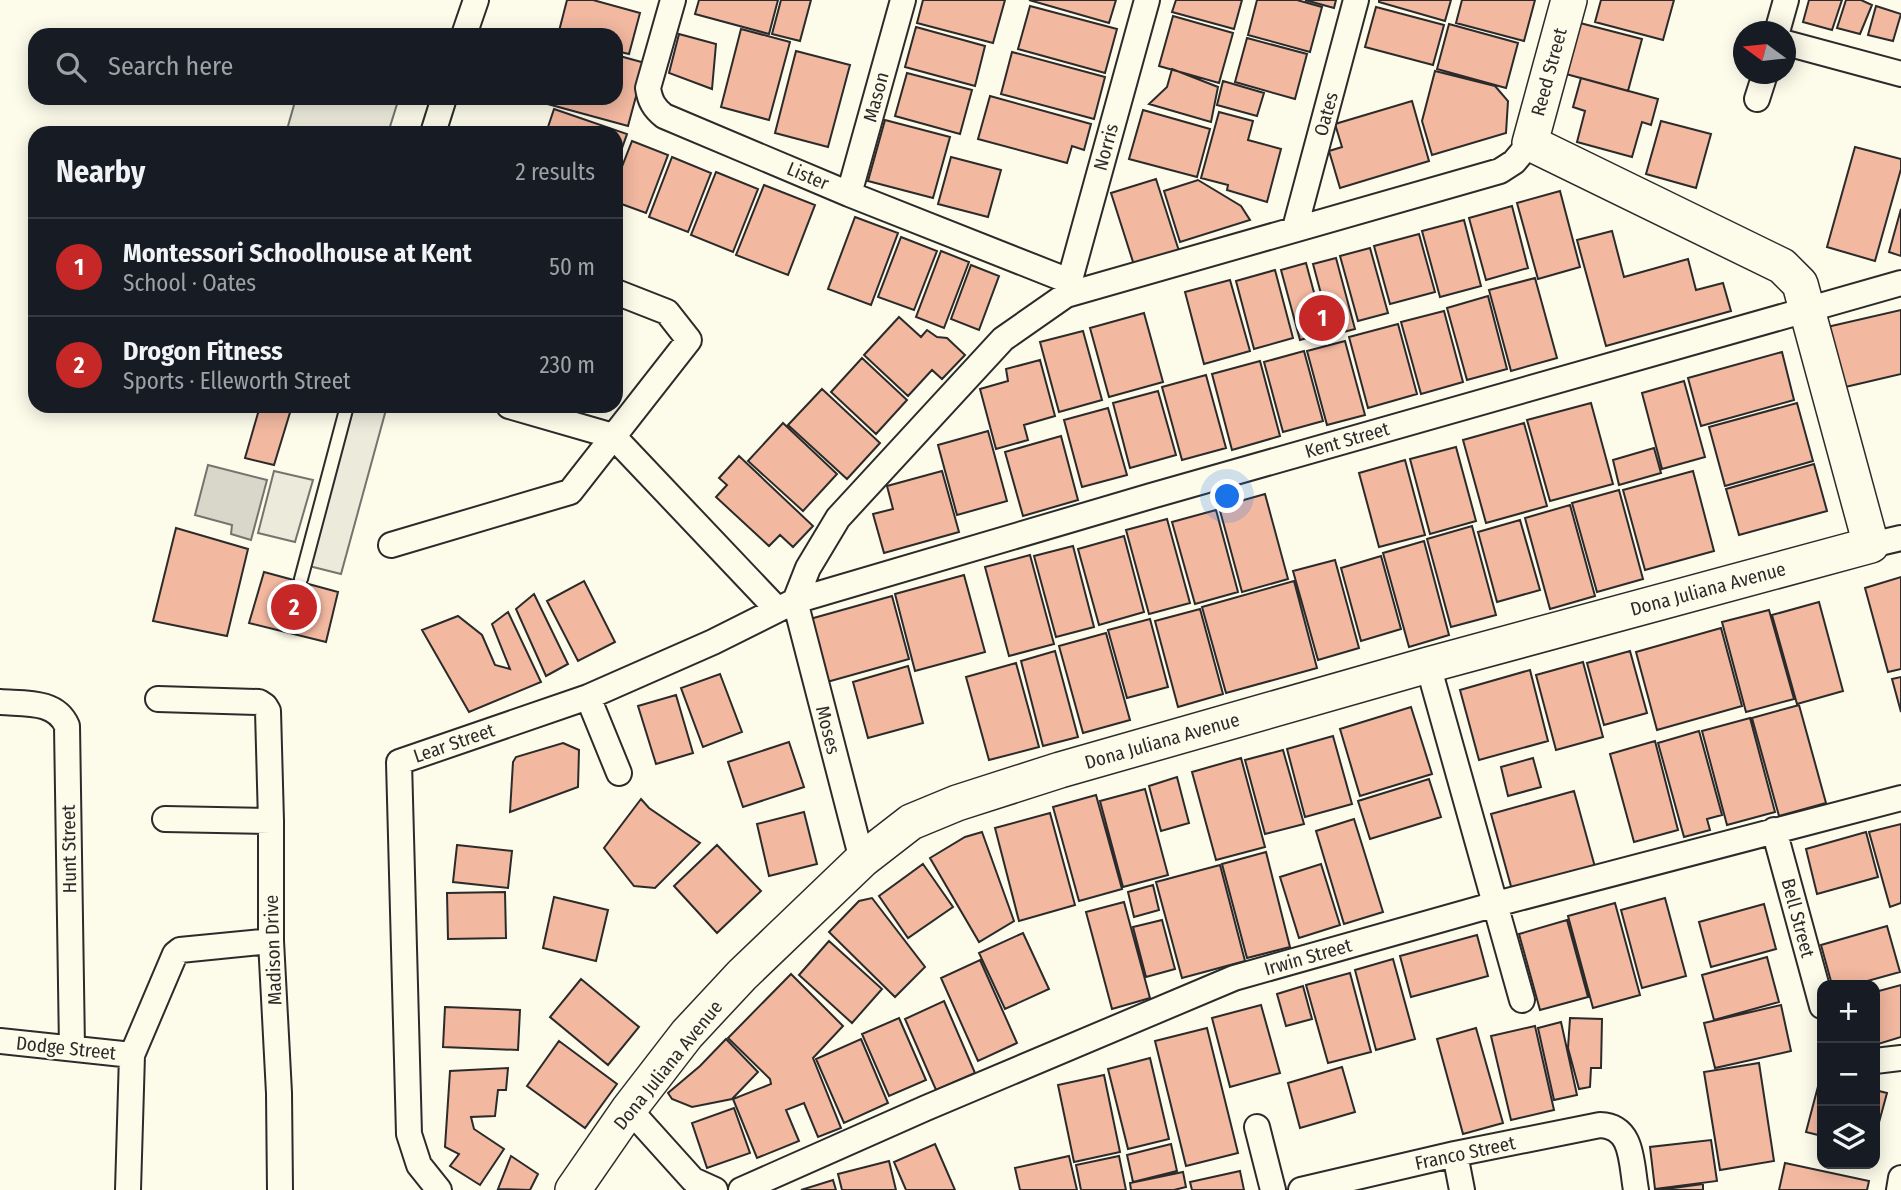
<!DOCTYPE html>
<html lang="en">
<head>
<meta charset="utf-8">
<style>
  body { margin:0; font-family:"Fira Sans Condensed",sans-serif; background:#20242c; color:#f1f3f6 }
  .controls { position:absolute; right:21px; bottom:21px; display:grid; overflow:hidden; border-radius:14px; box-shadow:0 4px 18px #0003 }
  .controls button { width:63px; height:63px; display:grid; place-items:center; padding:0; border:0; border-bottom:2px solid #363941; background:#171b24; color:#f1f3f6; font:35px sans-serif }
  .compass { position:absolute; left:1733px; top:21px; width:63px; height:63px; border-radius:50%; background:#171b24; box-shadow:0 4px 18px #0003; rotate:285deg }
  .you { position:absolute; left:1228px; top:497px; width:24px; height:24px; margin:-18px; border:5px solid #fff; border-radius:50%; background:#1a73e8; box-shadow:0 0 0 10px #1a73e833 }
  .badge { display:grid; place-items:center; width:46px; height:46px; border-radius:50%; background:#c62828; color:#fff; font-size:23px; font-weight:700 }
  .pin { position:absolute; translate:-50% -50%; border:4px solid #fff; box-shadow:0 2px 7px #0006 }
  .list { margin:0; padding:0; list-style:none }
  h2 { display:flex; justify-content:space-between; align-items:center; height:91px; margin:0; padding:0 28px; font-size:30px }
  h2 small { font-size:23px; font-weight:400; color:#9ea1a6 }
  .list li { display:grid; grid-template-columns:46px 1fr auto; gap:21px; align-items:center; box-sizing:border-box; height:98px; padding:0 28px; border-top:2px solid #363941 }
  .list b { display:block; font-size:26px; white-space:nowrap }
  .list p { margin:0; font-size:23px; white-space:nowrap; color:#9ea1a6 }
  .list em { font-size:23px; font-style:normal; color:#9ea1a6 }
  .icon { flex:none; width:38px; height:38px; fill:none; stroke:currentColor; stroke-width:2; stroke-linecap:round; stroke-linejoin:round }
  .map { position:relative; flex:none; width:1901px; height:1190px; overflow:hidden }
  .search { position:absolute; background:#171b24; box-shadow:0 4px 18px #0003; left:28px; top:28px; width:595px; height:77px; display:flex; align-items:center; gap:18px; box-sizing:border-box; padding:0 24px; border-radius:21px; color:#9ea1a6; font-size:26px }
  .panel { position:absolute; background:#171b24; box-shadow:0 4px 18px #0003; left:28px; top:126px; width:595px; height:287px; border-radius:21px }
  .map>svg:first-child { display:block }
  .green { fill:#ecebdb; stroke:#74746e; stroke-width:2 }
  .parking { fill:#eceadb; stroke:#74746e; stroke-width:2 }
  .water { fill:#d8d7c9; stroke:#74746e; stroke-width:2 }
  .building { fill:#f2b8a0; stroke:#2b2b2b; stroke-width:2 }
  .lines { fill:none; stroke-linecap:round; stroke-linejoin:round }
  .lane-casing { stroke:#2b2b2b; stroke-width:16 }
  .street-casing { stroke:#2b2b2b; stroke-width:28 }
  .secondary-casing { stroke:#2b2b2b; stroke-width:38 }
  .lane { stroke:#fdfbea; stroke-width:12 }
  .street { stroke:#fdfbea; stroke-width:24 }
  .secondary { stroke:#fdfbea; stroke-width:35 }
  .labels { text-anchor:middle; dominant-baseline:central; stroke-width:5; stroke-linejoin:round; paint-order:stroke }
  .street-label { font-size:19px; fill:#2b2b2b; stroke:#fdfbea }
</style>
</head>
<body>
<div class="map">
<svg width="1901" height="1190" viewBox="0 0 1901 1190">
  <rect width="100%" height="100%" fill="#fdfbea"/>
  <path class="green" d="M296,98H385L398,101L388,133H286Z"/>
  <path class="parking" d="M354,406H387L341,574L309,566Z
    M274,471L313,480L295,542L258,533Z"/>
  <path class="water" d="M208,465L267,480L251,540L231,534L232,525L195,515Z"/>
  <path class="building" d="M567,0H593L640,13L629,54L616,51V35H558Z
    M699,0H778L769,34L695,14Z
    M781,0H811L800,41L772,34Z
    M923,0H1005L993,43L917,23Z
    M1029,0H1116L1109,23Z
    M1176,0H1242L1234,29L1172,12Z
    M1257,0H1297L1322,7L1310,52L1248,35Z
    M1305,0H1336L1334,8Z
    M1379,0H1451L1445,21L1379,2Z
    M1462,0H1535L1524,41L1456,23Z
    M1601,0H1674L1663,40L1595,22Z
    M1809,0H1842L1832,30L1803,22Z
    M1846,0H1861L1872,5L1860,34L1837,28Z
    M1030,6L1117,29L1105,73L1018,49Z
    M1876,6L1901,14L1893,41L1868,35Z
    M1376,7L1444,25L1433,65L1365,47Z
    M1173,16L1233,33L1219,83L1159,66Z
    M1580,23L1642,39L1628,91L1566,74Z
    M1449,24L1518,43L1506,88L1437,69Z
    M916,27L985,46L975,86L905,67Z
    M741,29L790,42L769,120L721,107Z
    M679,34L716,44L712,89L669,73Z
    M1247,38L1307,54L1295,99L1235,82Z
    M796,51L850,65L828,147L775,133Z
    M1012,52L1105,77L1094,119L1001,94Z
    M616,55L645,63L628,126L544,103L546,98H616Z
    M1172,69L1218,87L1211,122L1149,104L1167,87Z
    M1435,71L1495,86L1508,101L1506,133L1432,155L1422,121Z
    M907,73L972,90L960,134L895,116Z
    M1581,78L1658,99L1651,125L1642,122L1632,157L1577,142L1585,111L1573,107Z
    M1223,81L1264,93L1257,116L1217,105Z
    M990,96L1091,124L1084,150L1072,146L1067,163L978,139Z
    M1412,101L1429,161L1340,188L1329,151L1342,147L1335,124Z
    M554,109L627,134L616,165V133H546Z
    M1143,110L1210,129L1197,177L1129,159Z
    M1219,112L1253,121L1248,140L1281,149L1267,202L1227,190L1228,185L1201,178Z
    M885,120L950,137L933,198L868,181Z
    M1661,121L1711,134L1696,188L1646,174Z
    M632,141L668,155L646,213L616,202V182Z
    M1855,147L1901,159V169L1875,261L1827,247Z
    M672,157L711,173L688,232L649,217Z
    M951,157L1001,170L988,217L938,204Z
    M716,172L758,189L733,252L691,235Z
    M1156,179L1179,251L1134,265L1111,193Z
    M1198,180L1241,206L1250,220L1180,242L1164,191Z
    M764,185L815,205L788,275L736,255Z
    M1560,191L1580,267L1538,279L1517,203Z
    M1512,206L1528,268L1486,280L1469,218Z
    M1901,209V256L1889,252Z
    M855,217L898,233L871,305L828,289Z
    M1464,220L1481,286L1440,297L1422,231Z
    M1612,231L1624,277L1688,259L1696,290L1723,283L1731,311L1606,346L1577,240Z
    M1419,234L1435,292L1390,304L1374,246Z
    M901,237L937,251L914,310L878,297Z
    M1370,248L1388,313L1358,321L1340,256Z
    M941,251L969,262L944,328L916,317Z
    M1336,258L1355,329L1332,335L1313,264Z
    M1306,263L1325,333L1300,340L1281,270Z
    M971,265L999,276L979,330L951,319Z
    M1275,270L1293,338L1254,349L1236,281Z
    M1535,278L1557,358L1511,371L1489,290Z
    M1230,280L1250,351L1204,364L1185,292Z
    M1488,296L1507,369L1467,380L1447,308Z
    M1901,310V374L1841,388L1827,327Z
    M1444,311L1463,382L1421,394L1401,322Z
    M1144,313L1163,382L1109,397L1090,328Z
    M899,317L921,337L927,330L937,337L947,338L965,355L942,379L932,370L908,396L864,355Z
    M1398,324L1417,394L1368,408L1349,337Z
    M1083,331L1102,400L1059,412L1040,342Z
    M1345,341L1365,415L1327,425L1307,351Z
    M1304,351L1323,421L1283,432L1264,362Z
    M1782,352L1794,400L1701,426L1688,378Z
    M862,358L907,400L876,434L831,392Z
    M1040,360L1055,416L1024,425L1028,440L996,449L980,389L1008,381L1006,369Z
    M1260,361L1280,436L1232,450L1212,374Z
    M1206,375L1226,448L1182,460L1162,387Z
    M1684,381L1705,457L1662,469L1642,393Z
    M822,389L880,443L847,479L788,425Z
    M1158,391L1176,455L1130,468L1113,403Z
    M1591,403L1613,484L1550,501L1527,420Z
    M1797,403L1813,461L1725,486L1709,427Z
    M260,406H292L274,465L245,458Z
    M1108,408L1127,475L1082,487L1064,420Z
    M783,423L837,474L803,511L748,461Z
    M1524,423L1547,506L1486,523L1463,440Z
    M988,431L1007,501L957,515L938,445Z
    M1061,436L1078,500L1023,516L1005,452Z
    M1456,447L1476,521L1430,534L1410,459Z
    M1654,448L1661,473L1619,485L1613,460Z
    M739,456L813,526L793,547L780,535L769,546L716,497L727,485L719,478Z
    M1405,460L1425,535L1379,547L1359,473Z
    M1814,464L1827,511L1739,535L1726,489Z
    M942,471L959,532L884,553L873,514L893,509L887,486Z
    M1693,471L1714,551L1645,570L1623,490Z
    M1619,490L1643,579L1597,592L1572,503Z
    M1265,494L1288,579L1242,592L1219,507Z
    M1570,505L1595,596L1550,609L1525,518Z
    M1216,510L1238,592L1195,604L1172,522Z
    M1167,519L1190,603L1149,614L1126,530Z
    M1520,520L1540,590L1497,602L1478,532Z
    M1472,526L1496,615L1451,627L1427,539Z
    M176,528L248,549L227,636L153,621Z
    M1124,536L1144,612L1099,625L1078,549Z
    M1424,541L1449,635L1409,647L1383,553Z
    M1073,546L1094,627L1056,637L1034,556Z
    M1030,555L1054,644L1009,656L985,567Z
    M1381,556L1401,629L1361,641L1341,568Z
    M1335,560L1359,648L1318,660L1293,571Z
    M264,572L338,592L326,642L249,623Z
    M964,575L985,652L915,671L895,594Z
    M1901,577V669L1888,672L1865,588Z
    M584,581L615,642L578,661L547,601Z
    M1294,581L1317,668L1226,693L1202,607Z
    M534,594L568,664L546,676L516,609Z
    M892,596L909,659L827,682L810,619Z
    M1819,602L1843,691L1797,704L1772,615Z
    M1200,609L1223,694L1178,707L1155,621Z
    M1769,610L1794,699L1746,712L1722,622Z
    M508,612L541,682L469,712L422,630L458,616L482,635L495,665L510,669L492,624Z
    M1150,619L1168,687L1127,698L1108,630Z
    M1721,628L1742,706L1657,730L1636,652Z
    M1106,633L1130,720L1083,733L1059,646Z
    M1055,651L1078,737L1043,746L1021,661Z
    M1630,651L1647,713L1604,725L1587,663Z
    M1583,662L1603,737L1556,750L1536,675Z
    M1016,663L1039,747L989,760L966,677Z
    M908,666L923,723L868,738L853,682Z
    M1530,670L1548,741L1479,760L1460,690Z
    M720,674L742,732L703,747L681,688Z
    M1901,677V712L1892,679Z
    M676,695L693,753L656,764L638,706Z
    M1799,705L1826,803L1779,816L1752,718Z
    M1411,707L1432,774L1360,796L1340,729Z
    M1750,718L1775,812L1727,825L1702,731Z
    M1699,731L1722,815L1707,819L1710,830L1684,837L1658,743Z
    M1333,736L1352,804L1305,817L1287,749Z
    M1655,741L1678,830L1634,842L1610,754Z
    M789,742L804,787L743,807L728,762Z
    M563,743L579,750L578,787L510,812L513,762L516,757Z
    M1283,750L1304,824L1265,834L1245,760Z
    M1241,758L1265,847L1216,860L1192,772Z
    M1533,758L1541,787L1508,796L1501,767Z
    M1177,777L1189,823L1161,831L1149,786Z
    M1429,779L1441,817L1370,839L1358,801Z
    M1145,789L1168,875L1123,887L1100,801Z
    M1574,791L1595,867L1512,890L1491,814Z
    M1096,795L1122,889L1079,901L1053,807Z
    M641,799L649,808L700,843L655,888L634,886L604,848Z
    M804,812L817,864L769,876L757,824Z
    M1050,813L1075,905L1019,921L995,828Z
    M1354,819L1383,912L1344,924L1316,831Z
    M1901,824V903L1890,907L1869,832Z
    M982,832L1014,921L979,942L930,858L965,837Z
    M1866,832L1878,877L1817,894L1806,849Z
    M457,845L512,851L508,888L453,882Z
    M717,845L761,891L717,933L674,886Z
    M1266,852L1290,947L1247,958L1222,864Z
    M923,864L953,907L908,938L879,896Z
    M1321,864L1340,925L1299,938L1280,877Z
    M1220,865L1245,961L1182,978L1156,882Z
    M1153,885L1159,910L1134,917L1128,892Z
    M505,892L506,938L448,939L447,893Z
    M554,897L608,910L596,961L543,948Z
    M872,898L925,967L895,997L829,932L859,901Z
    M1665,898L1686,976L1642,988L1621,910Z
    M1124,902L1150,998L1112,1009L1086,912Z
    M1615,903L1640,995L1593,1008L1568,916Z
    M1764,904L1776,949L1711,967L1699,922Z
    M1162,920L1175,969L1146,977L1133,927Z
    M1567,920L1588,997L1540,1010L1519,934Z
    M1887,926L1900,972L1853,985H1832L1821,945Z
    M1023,933L1049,989L1005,1009L979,953Z
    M1477,935L1488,976L1411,997L1400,956Z
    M829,941L882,989L852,1023L799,975Z
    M1767,957L1779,1002L1714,1020L1702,975Z
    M1393,959L1415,1039L1376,1050L1355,970Z
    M980,960L1017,1043L978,1061L941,978Z
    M1350,973L1371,1052L1328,1063L1306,985Z
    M791,974L843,1026L813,1058L841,1128L818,1137L804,1103L786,1110L799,1141L757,1158L733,1099L771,1084L770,1079L728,1038Z
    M581,979L639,1027L608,1065L550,1017Z
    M1901,985V1037L1875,1045V992Z
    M1303,986L1312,1019L1286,1026L1277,994Z
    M944,1001L975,1073L936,1090L905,1019Z
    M1261,1005L1280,1073L1230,1087L1212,1018Z
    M1781,1005L1791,1051L1715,1068L1704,1023Z
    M445,1007L520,1010L518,1050L443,1047Z
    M899,1018L926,1080L889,1096L862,1034Z
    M1570,1018L1602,1019L1601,1068H1591L1590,1087L1579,1089L1568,1048Z
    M1561,1022L1577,1095L1554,1100L1538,1028Z
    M1535,1026L1554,1110L1511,1120L1491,1036Z
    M1207,1028L1238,1153L1186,1166L1155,1041Z
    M1476,1028L1503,1123L1463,1134L1437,1039Z
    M726,1039L758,1072L732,1099L692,1107L672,1099L668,1093L700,1066Z
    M861,1039L888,1103L844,1123L816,1059Z
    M559,1041L617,1084L585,1128L527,1086Z
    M1150,1058L1169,1139L1128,1149L1108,1069Z
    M1759,1063L1774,1161L1720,1170L1704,1072Z
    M1342,1067L1355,1112L1300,1128L1288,1083Z
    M508,1068L506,1090H498L495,1116L471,1117L474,1129L504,1149L480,1185L450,1166L459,1154L445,1147L450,1071Z
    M1104,1075L1120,1152L1074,1162L1058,1085Z
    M1821,1075H1822V1136L1806,1132Z
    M1875,1090L1887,1093L1875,1137Z
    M734,1108L750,1153L707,1168L692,1123Z
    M1711,1140L1717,1181L1655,1189L1650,1147Z
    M935,1144L955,1190H906L894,1162Z
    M1171,1144L1177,1171L1133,1182L1127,1155Z
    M511,1156L538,1174L530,1190L498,1189Z
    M1069,1156L1077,1190H1020L1015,1168Z
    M1119,1156L1126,1190H1081L1076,1165Z
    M889,1161L896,1190H842L838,1174Z
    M1785,1163L1869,1181L1867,1190H1779Z
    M1240,1171L1244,1190H1192L1190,1182Z
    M1183,1172L1186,1187L1174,1190H1131L1130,1183Z
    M833,1180L836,1190H801Z
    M1703,1184V1190H1658Z"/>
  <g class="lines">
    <g class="lane-casing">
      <path id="lane" d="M301,579L347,406"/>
    </g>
    <g class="street-casing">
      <path id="street" d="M673,0L648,88C650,101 654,108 664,116L849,194L1069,281
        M1777,32L1786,0
        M464,35L476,0
        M1786,43L1901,74
        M1757,99L1765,74
        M433,133L444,98
        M849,194L903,0
        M1295,228L1356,0
        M1066,294L1147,0
        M509,406L613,436L777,609
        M391,545L570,492L689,340L667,312L616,292
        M1871,545L1901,538
        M795,601L808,568L838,518L1003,339L1066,295L1500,171L1514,162L1530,143
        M795,601L862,860
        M1428,665L1522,1000
        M588,697L619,773
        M158,699L259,702L265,706L268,711L271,821V941L279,1093L280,1190
        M0,702C25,704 56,700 67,726L72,1048
        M165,819L271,821
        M1774,830L1822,1006
        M0,1041L132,1055
        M1875,1061L1901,1058
        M629,1109L693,1180L715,1190
        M1257,1127L1273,1190
        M1455,1154L1462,1190
        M128,1190L132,1055L175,954L180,950L271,941
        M439,1190L419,1165L409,1134L399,762L588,697L713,642L795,601L1151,496L1901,283
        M741,1190L926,1108L1234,978L1496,904L1901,798
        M1301,1190L1455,1154L1600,1125C1634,1126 1631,1164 1636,1190
        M1899,1190L1901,1178"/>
    </g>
    <g class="secondary-casing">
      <path id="secondary" d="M573,1190L629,1109L687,1034L742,975L862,860L911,822L957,803L1060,770L1428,665L1871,545L1800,284L1782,266L1530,143L1569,0"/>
    </g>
    <use href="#lane" class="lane"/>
    <use href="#street" class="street"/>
    <use href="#secondary" class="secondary"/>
  </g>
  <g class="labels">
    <g class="street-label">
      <text transform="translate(1549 72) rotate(-75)">Reed Street</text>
      <text transform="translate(876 97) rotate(-75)">Mason</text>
      <text transform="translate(1326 114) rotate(-75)">Oates</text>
      <text transform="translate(1106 147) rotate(-75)">Norris</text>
      <text transform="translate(808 176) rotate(23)">Lister</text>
      <text transform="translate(1347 440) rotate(-16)">Kent Street</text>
      <text transform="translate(1708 589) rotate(-15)">Dona Juliana Avenue</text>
      <text transform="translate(828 730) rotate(76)">Moses</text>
      <text transform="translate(1162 741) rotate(-16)">Dona Juliana Avenue</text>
      <text transform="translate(454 743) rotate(-19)">Lear Street</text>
      <text transform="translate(69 849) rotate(-91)">Hunt Street</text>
      <text transform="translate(1798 918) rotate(75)">Bell Street</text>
      <text transform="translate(273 950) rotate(-92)">Madison Drive</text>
      <text transform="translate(1308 957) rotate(-16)">Irwin Street</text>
      <text transform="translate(66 1048) rotate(6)">Dodge Street</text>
      <text transform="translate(668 1065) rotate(-51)">Dona Juliana Avenue</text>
      <text transform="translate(1465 1153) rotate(-12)">Franco Street</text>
    </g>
  </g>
</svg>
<div class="controls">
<button>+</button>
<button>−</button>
<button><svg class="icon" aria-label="layers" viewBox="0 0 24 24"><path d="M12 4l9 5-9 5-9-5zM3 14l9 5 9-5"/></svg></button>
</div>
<svg class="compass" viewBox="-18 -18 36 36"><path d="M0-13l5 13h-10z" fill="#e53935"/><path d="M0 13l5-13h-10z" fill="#9ea1a6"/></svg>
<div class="you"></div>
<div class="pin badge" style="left:1322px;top:318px">1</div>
<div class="pin badge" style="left:294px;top:607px">2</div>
<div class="search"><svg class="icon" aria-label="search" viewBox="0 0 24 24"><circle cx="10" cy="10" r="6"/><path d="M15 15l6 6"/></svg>Search here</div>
<section class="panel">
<h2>Nearby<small>2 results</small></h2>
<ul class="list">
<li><span class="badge">1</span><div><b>Montessori Schoolhouse at Kent</b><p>School · Oates</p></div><em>50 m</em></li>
<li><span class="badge">2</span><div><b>Drogon Fitness</b><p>Sports · Elleworth Street</p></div><em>230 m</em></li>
</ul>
</section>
</div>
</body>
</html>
